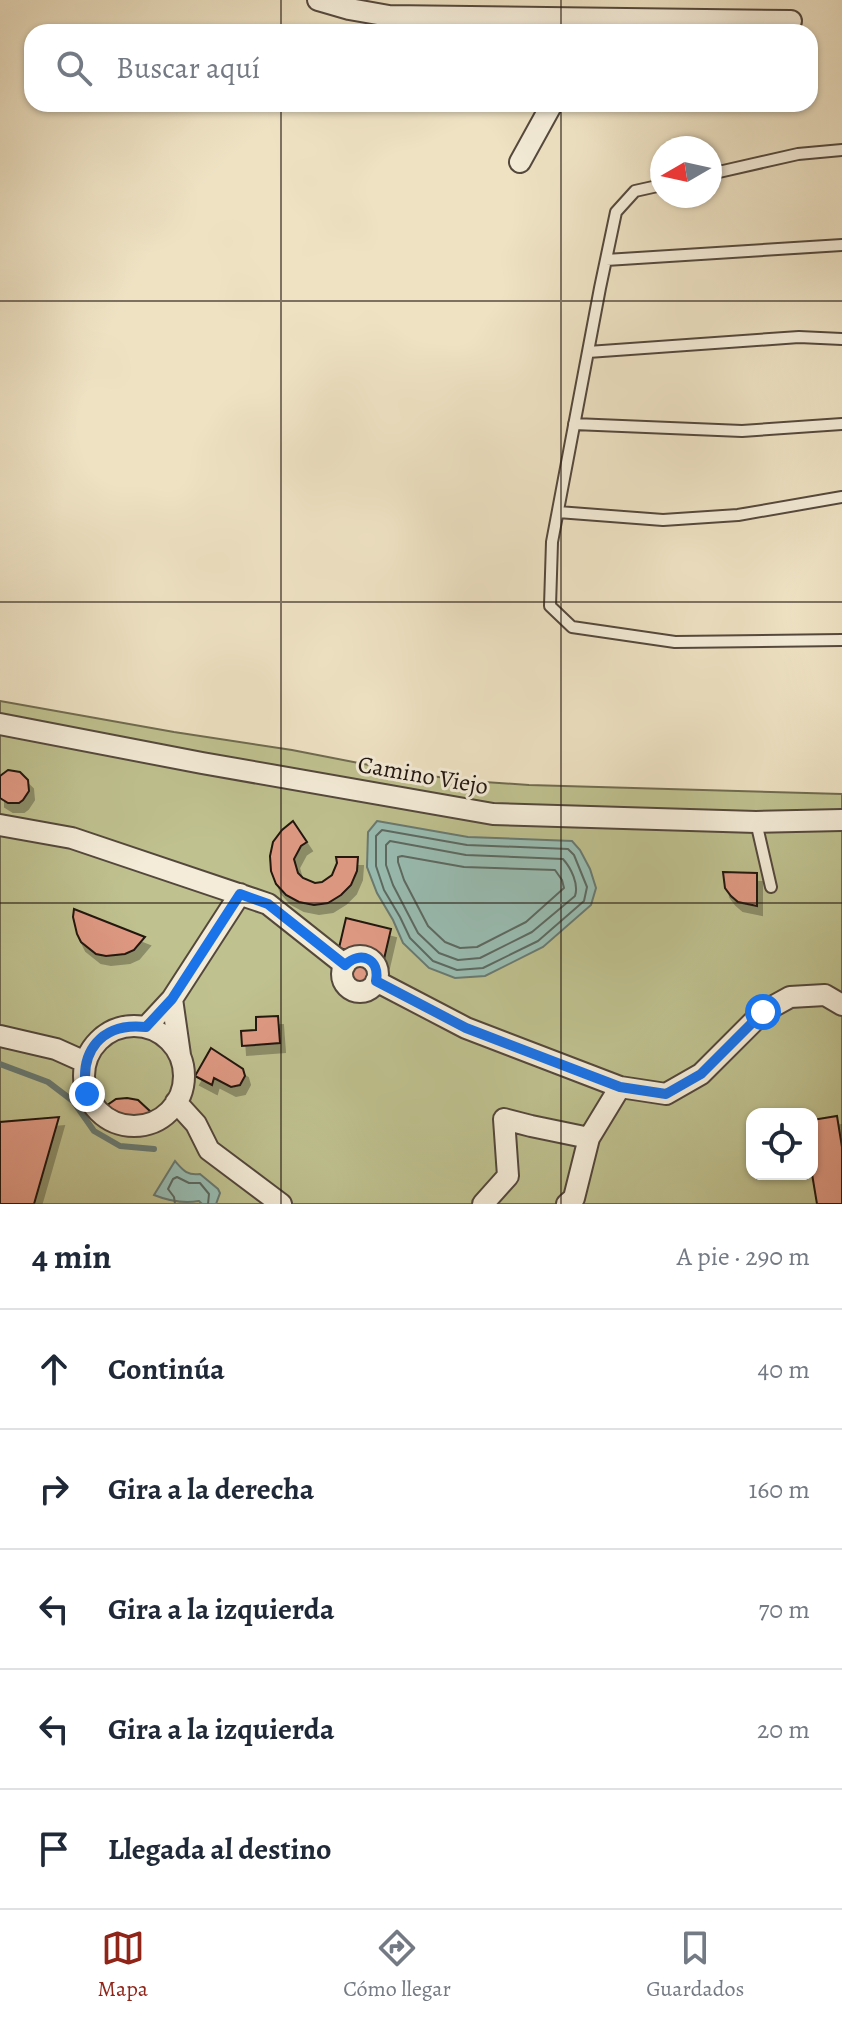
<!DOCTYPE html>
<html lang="es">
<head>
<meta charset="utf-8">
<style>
  body { margin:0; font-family:Alegreya,serif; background:#f2f2f3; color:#1f2937 }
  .controls { position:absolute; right:24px; bottom:24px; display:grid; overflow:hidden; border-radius:16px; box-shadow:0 2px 6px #0004 }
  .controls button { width:72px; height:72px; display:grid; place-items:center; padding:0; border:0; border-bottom:2px solid #e0e1e3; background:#fff; color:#1f2937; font:40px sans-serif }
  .compass { position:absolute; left:650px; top:136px; width:72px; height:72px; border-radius:50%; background:#fff; box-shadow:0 2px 6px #0004; rotate:261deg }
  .stop { position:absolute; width:24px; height:24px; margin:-18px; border:6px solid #1a73e8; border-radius:50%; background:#fff }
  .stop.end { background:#1a73e8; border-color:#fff; box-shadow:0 2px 8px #0008 }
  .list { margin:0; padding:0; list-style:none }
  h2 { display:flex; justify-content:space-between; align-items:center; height:104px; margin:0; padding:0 32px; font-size:34px }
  h2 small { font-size:26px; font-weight:400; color:#747a83 }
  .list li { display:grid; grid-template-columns:52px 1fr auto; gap:24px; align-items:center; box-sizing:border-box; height:120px; padding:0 32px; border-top:2px solid #e0e1e3 }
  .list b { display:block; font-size:30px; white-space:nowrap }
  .list em { font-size:26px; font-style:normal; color:#747a83 }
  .icon { flex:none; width:44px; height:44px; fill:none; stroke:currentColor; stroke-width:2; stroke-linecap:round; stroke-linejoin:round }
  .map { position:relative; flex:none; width:842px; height:1204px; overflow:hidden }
  .search { position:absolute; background:#fff; box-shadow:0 2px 6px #0004; left:24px; right:24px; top:24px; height:88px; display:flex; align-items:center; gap:20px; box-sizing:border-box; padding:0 28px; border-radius:24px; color:#747a83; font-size:30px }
  .sheet { height:704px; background:#fff }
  nav { display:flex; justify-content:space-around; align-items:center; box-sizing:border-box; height:112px; border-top:2px solid #e0e1e3; background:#fff; font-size:22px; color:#747a83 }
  nav a { display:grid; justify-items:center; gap:4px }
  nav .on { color:#8f2418 }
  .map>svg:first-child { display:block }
  .green { fill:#bfc18f; stroke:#706b50; stroke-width:2; fill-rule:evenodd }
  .water { fill:#99beb4; stroke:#697a72; stroke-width:2 }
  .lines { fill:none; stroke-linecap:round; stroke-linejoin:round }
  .shore { stroke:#5c6a62; stroke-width:2 }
  .stream { stroke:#697a72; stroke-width:6 }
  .building { fill:#e09a84; stroke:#201510; stroke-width:2; filter:url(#shadow) }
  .lane-casing { stroke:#54483d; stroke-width:14 }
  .street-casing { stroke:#54483d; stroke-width:24 }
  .lane { stroke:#f4ecd8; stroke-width:10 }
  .street { stroke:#f4ecd8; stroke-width:20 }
  .route { stroke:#1a73e8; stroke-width:10 }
  .grid { fill:none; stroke:#201510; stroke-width:2; stroke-opacity:0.55 }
  .labels { text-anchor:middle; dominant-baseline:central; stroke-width:6; stroke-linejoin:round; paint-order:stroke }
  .street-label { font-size:24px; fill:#201510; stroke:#f4ecd8 }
</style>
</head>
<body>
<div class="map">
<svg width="842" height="1204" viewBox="0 0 842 1204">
  <defs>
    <filter id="shadow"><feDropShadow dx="5" dy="9" stdDeviation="0" flood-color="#0004"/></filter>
  </defs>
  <rect width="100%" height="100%" fill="#eee2c3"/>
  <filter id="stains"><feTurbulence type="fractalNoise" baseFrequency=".0025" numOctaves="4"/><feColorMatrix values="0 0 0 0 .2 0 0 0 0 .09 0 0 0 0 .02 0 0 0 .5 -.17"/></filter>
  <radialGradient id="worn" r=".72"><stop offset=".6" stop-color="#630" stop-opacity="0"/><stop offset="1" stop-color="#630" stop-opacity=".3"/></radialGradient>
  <path class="green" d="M0,701L174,732L292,750L415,774L470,781L529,785L842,794V1204H0ZM752,1114H812V1174H752Z"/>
  <path class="water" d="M377,821L468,837L572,841L580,850L590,869L596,888L591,905L543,947L485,976L455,978L429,968L403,943L393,920L377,893L367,867L368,832Z
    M175,1161C183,1170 187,1176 200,1174L218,1189L220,1193L216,1204H202L199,1201C183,1204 169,1201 154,1195Z"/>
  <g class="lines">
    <path class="shore" d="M382,830L467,845L568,849L574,855L587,887L584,901L538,941L483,968L457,970L433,961L410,938L400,917L384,890L376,866V836Z
      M390,841L466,855L563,859C571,868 579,884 575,896L532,932L480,958L458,960L439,953L418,933L393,885L386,865V845Z
      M402,856L464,867L555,870L562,880L564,888L526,922L477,947L460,948L445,942L428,926L404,880L398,862V857Z
      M175,1204L174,1197L168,1189L173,1179L177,1177L189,1183H200L209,1194L208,1204"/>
    <path class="stream" d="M0,1064L48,1082L73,1101L94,1131L120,1146L154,1149"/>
  </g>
  <path class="building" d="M8,770L20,772L28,780L29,791L23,800L19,803H8L0,798V776Z
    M293,821L307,842L301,846L294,859L298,873L303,878L315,883L322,882L332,875L337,863L336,857H358L357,871L351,885L341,895L328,903L314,905L299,902L286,895L276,884L271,871L270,856L273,842L282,830Z
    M723,872L757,873V906L738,902L731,896L725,888Z
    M74,909L145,937L134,950L125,954L106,956L96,954L81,942L77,934L73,917Z
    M346,918L391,929L384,959L339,948Z
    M348 975a11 11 0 1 1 22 0a11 11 0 1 1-22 0Z
    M278,1016L280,1043L242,1046L241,1031L256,1030V1017Z
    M211,1048L243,1069L245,1076L240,1085L231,1087L214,1078L212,1085L195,1076Z
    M127,1098L138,1100L152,1113L136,1116L123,1115L106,1106L116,1099Z
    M837,1116L842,1147V1204H817L812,1174V1120Z
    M59,1117L34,1204H0V1122Z"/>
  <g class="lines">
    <g class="lane-casing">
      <path id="lane" d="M710,174L798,154L842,150
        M662,185L635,191L616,212L600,288L552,542L550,606L572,627L675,642L842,640
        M606,260L842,245
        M588,352L799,337L842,339
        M574,424L742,431L842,424
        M558,512L663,520L738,515L842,497
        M756,822L771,887"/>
    </g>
    <g class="street-casing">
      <path id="street" d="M318,0L349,9L389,16L791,21
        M520,162L552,104
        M0,724L202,763L493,814L756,822L842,820
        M0,825L72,838L268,904L345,965
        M342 974a18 18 0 1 1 36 0a18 18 0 1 1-36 0Z
        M376,981L466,1028L620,1087L666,1094L701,1074L763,1012L790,997L825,995L842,1005
        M172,999L180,1055
        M84 1076a50 50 0 1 1 100 0a50 50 0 1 1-100 0Z
        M146,1027L172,999L240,894
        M0,1036L56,1049L85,1062
        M176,1102L196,1124L209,1150L281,1204
        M483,1204L508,1176L504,1119L531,1126L589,1138L620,1087
        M567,1204L574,1198L589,1138"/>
    </g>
    <use href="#lane" class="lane"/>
    <use href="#street" class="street"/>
  </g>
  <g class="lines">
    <path class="route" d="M87,1094C78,1051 102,1022 146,1027L172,999L240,894L268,904L345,965C361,950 380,959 376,981L466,1028L620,1087L666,1094L701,1074L763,1012"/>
  </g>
  <path class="grid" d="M281,0V32M561,0V32M281,104V1204M561,104V1204M0,301H842M0,602H842M0,903H842"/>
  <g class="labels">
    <g class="street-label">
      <text transform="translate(423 775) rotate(10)">Camino Viejo</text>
    </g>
  </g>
  <rect width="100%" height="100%" filter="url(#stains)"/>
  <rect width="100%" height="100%" fill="url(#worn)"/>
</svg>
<div class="controls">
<button><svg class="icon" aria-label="locate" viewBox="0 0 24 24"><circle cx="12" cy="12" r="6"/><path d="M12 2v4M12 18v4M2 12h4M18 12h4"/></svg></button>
</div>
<svg class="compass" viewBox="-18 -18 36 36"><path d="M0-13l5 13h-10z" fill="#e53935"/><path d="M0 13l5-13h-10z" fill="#747a83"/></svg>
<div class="stop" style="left:763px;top:1012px"></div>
<div class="stop end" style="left:87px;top:1094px"></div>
<div class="search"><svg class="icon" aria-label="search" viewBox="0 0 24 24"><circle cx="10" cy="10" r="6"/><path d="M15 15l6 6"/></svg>Buscar aquí</div>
</div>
<section class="sheet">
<h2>4 min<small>A pie · 290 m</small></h2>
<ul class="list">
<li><svg class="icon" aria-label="ahead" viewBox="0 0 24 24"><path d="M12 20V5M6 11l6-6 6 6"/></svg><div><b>Continúa</b></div><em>40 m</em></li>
<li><svg class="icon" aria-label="right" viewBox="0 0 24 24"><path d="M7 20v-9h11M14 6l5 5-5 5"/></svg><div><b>Gira a la derecha</b></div><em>160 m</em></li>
<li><svg class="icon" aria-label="left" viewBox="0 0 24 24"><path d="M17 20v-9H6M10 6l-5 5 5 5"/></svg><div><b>Gira a la izquierda</b></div><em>70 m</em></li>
<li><svg class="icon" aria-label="left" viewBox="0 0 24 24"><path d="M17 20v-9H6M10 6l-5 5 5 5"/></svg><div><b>Gira a la izquierda</b></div><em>20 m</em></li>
<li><svg class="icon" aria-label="arrive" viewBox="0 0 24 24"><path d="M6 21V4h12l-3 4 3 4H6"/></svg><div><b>Llegada al destino</b></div></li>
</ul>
</section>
<nav>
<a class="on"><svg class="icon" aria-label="map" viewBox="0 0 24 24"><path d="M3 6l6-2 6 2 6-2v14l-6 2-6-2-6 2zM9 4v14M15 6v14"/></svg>Mapa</a>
<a><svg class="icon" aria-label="directions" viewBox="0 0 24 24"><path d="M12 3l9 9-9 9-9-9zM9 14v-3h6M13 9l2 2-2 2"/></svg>Cómo llegar</a>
<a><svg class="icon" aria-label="saved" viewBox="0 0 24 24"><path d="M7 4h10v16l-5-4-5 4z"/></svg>Guardados</a>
</nav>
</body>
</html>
